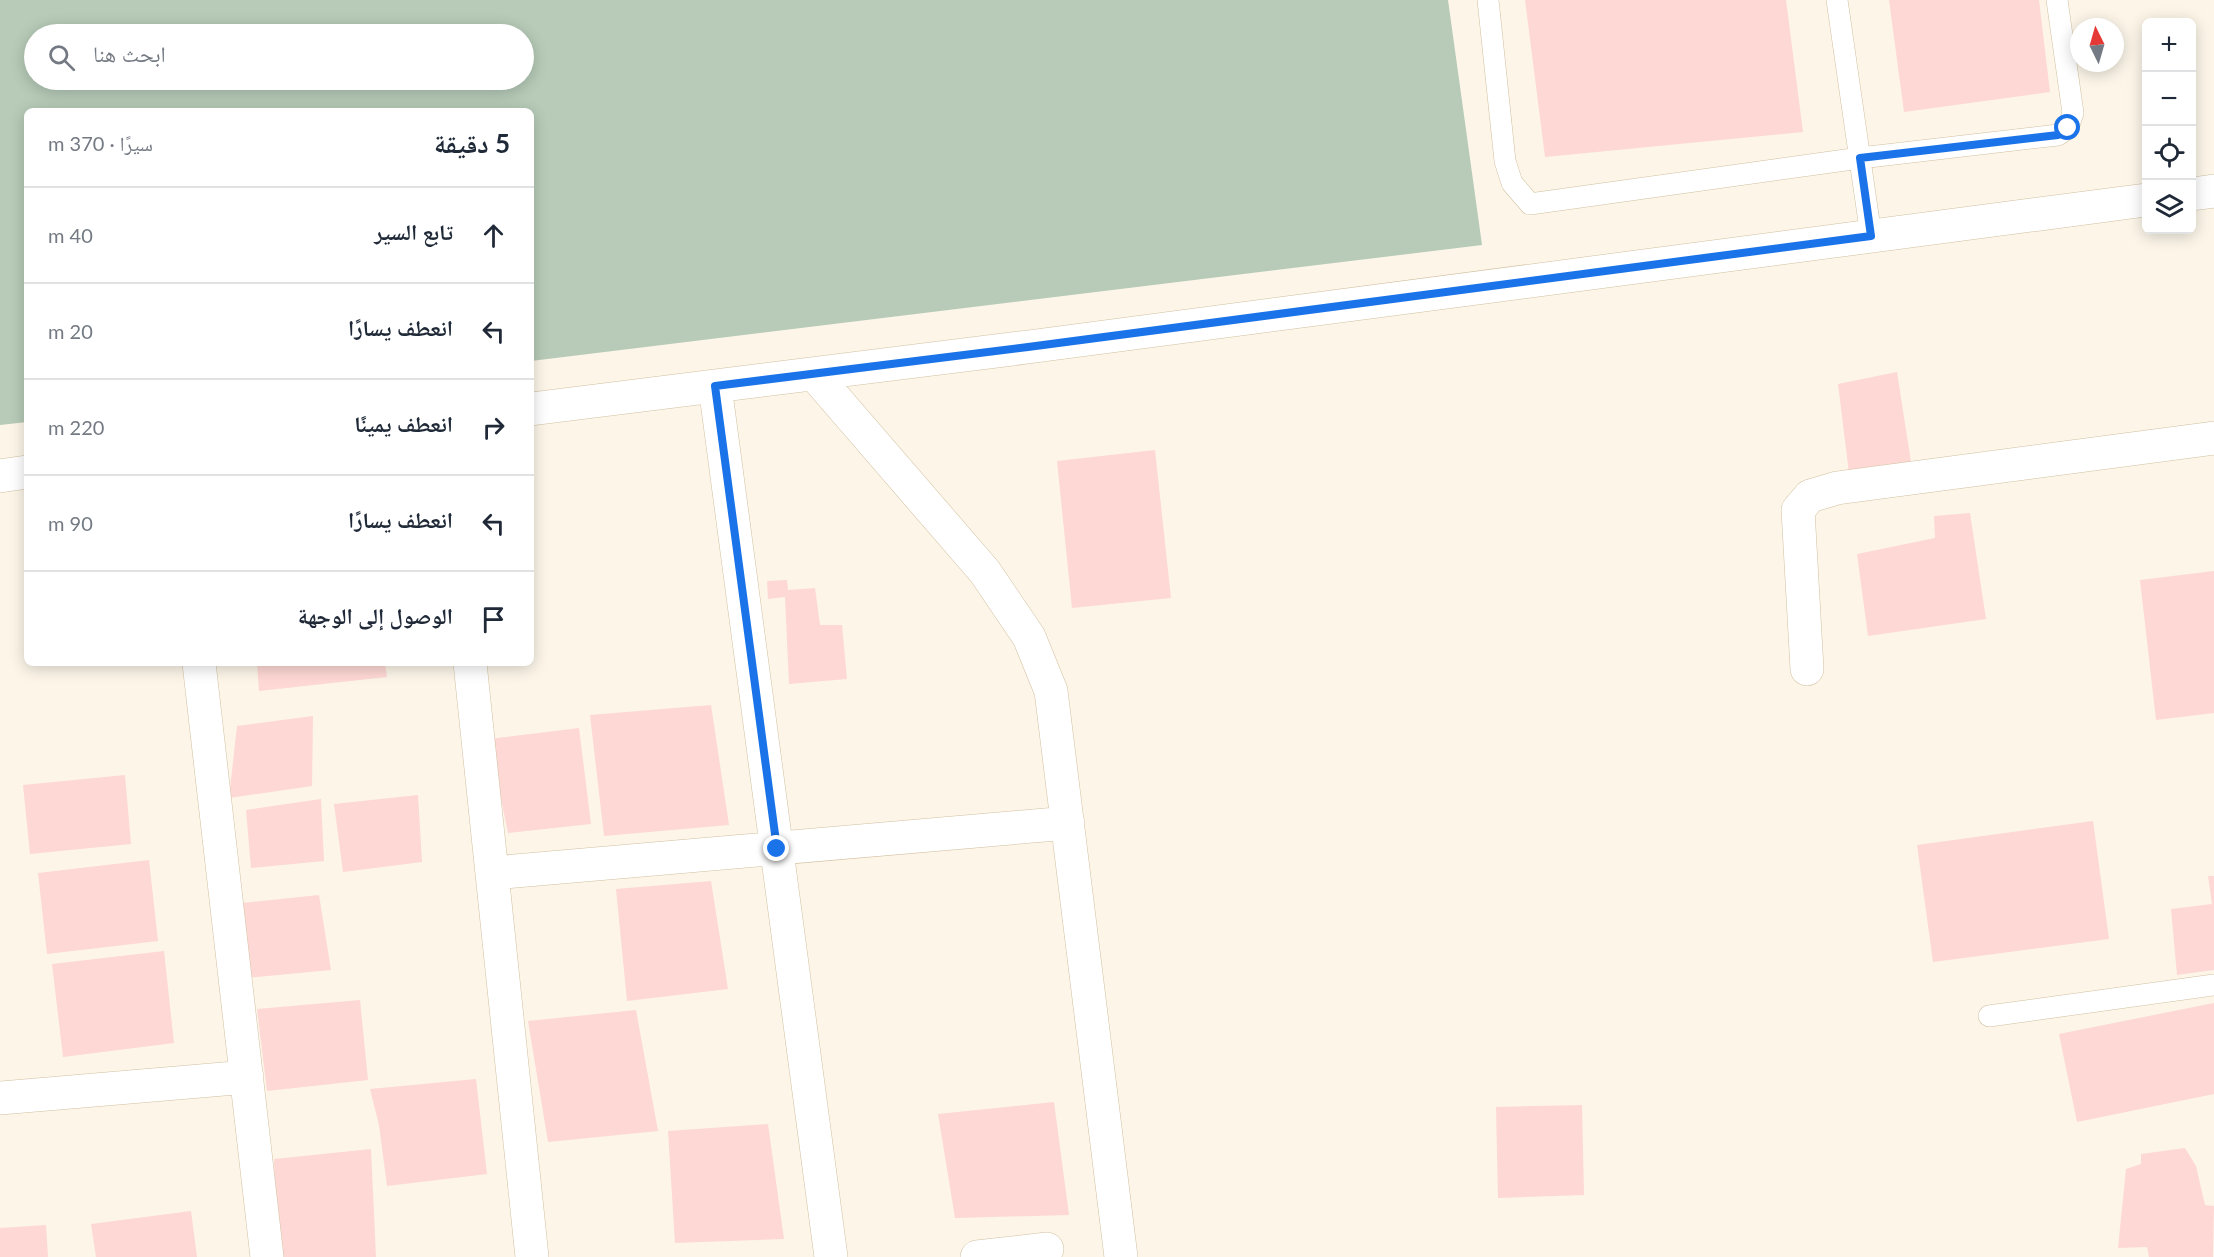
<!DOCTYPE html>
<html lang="ar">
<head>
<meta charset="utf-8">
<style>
  body { margin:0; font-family:Lato,"Noto Naskh Arabic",sans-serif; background:#f6f6f7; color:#1f2937; direction:rtl }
  .controls { position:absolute; right:18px; top:18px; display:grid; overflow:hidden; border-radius:9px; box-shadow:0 3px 15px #0003 }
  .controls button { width:54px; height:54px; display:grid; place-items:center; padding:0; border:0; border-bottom:2px solid #e0e1e3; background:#fff; color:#1f2937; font:30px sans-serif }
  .compass { position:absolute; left:2070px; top:18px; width:54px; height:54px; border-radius:50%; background:#fff; box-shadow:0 3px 15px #0003; rotate:355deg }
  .stop { position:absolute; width:18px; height:18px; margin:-14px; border:4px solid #1a73e8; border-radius:50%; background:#fff }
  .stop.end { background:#1a73e8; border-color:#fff; box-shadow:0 2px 6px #0008 }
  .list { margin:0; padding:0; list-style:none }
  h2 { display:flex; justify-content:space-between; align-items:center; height:78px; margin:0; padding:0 24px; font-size:26px }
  h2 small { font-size:20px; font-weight:400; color:#747a83 }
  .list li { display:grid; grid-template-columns:39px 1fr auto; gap:18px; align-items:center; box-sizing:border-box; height:96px; padding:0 24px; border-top:2px solid #e0e1e3 }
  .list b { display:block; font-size:22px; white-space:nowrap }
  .list em { font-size:20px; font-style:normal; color:#747a83 }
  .icon { flex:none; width:33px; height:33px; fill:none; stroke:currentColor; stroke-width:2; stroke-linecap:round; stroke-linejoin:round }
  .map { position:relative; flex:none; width:2214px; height:1257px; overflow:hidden; direction:ltr }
  .search { position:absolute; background:#fff; box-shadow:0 3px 15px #0003; left:24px; top:24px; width:510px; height:66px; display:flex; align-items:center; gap:15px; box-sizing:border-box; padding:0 21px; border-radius:33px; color:#747a83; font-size:22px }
  .panel { position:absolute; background:#fff; box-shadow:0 3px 15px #0003; left:24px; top:108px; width:510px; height:558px; border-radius:9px; direction:rtl }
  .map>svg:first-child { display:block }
  .green { fill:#b7cbb8; fill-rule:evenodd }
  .building { fill:#fed8d4 }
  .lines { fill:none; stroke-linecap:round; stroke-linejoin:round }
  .service-casing { stroke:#d2c0a1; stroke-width:22 }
  .minor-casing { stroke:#d2c0a1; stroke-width:34 }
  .service { stroke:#fff; stroke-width:21 }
  .minor { stroke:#fff; stroke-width:33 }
  .route { stroke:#1a73e8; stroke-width:8 }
</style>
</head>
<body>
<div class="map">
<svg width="2214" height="1257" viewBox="0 0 2214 1257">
  <rect width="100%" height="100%" fill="#fcf5e8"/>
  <path class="green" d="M0,0H1448L1482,245L531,361V111H27V422L0,425ZM34,34H524V80H34Z"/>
  <path class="building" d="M1525,0H1786L1803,132L1545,157Z
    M1889,0H2039L2050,92L1904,112Z
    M1897,372L1911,462L1849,473L1838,384Z
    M1155,450L1171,598L1072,608L1057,461Z
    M1970,513L1986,619L1868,636L1857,554L1935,538L1934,516Z
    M2214,571V713L2156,720L2140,580Z
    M787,580L788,590L815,588L820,625H842L847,679L789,684L785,597L768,599L767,581Z
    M257,663H385L387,677L259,691Z
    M711,705L729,825L604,836L590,715Z
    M313,716L312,786L229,798L237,726Z
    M579,728L591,824L508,833L489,739Z
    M125,775L131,844L30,854L23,785Z
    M418,795L422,862L343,872L334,804Z
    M321,799L324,861L251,868L246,810Z
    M2093,821L2109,939L1933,962L1917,845Z
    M149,860L158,941L47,954L38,873Z
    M2208,876H2214V970L2177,975L2171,909L2212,904Z
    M711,881L728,989L627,1001L616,889Z
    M319,895L331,970L245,978L242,903Z
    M164,951L174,1043L63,1057L52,964Z
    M360,1000L368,1080L267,1091L257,1009Z
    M2214,1003V1094L2077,1122L2059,1034Z
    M636,1010L658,1131L548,1142L528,1021Z
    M476,1079L487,1174L387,1186L379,1125L370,1089Z
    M1054,1102L1069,1215L955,1218L938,1114Z
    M1582,1105L1584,1195L1498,1198L1496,1107Z
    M768,1124L784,1239L675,1243L668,1131Z
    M2185,1148L2196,1166L2205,1205L2214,1206L2213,1257H2149L2147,1247L2118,1248L2126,1169L2141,1164V1154Z
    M371,1149L376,1257H277L274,1159Z
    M191,1211L197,1257H96L91,1224Z
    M46,1225L48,1257H0V1228Z"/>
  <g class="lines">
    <g class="service-casing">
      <path id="service" d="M1488,0L1505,161L1512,183L1530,204L1860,158L2058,135L2068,128L2073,113L2057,0
        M1837,0L1871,236
        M1989,1016L2214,985"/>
    </g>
    <g class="minor-casing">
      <path id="minor" d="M2192,194L2214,191
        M814,374L985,572L1029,637L1051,691L1121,1257
        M715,386L831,1257
        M531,409L1028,347L2146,200
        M0,476L27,472
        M199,663L267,1257
        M470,663L532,1257
        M1807,669L1798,510L1810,496L1837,488L2214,438
        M492,873L1068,823
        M0,1098L247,1077
        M977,1257L1047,1249"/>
    </g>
    <use href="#service" class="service"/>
    <use href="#minor" class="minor"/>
  </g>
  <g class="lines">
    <path class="route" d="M777,849L715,386L1028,347L1871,236L1860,158L2058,135L2068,128"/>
  </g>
</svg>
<div class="controls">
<button>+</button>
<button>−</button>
<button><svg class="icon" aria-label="locate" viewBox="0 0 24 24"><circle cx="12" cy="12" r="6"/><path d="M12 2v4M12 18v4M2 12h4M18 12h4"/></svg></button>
<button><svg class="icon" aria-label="layers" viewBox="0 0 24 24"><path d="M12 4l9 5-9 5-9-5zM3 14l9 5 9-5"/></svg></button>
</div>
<svg class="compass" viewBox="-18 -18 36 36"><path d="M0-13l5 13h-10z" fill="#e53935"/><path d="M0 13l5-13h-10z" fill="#747a83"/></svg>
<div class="stop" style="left:2068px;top:128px"></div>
<div class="stop end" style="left:777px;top:849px"></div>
<div class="search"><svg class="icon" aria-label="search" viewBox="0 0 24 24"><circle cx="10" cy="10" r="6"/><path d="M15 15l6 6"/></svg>ابحث هنا</div>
<section class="panel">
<h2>5 دقيقة<small>سيرًا · 370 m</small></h2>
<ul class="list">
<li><svg class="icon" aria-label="ahead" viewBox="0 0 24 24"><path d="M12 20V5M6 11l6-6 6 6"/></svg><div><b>تابع السير</b></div><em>40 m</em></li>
<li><svg class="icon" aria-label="left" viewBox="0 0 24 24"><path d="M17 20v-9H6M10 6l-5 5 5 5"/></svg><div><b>انعطف يسارًا</b></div><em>20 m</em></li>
<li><svg class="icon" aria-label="right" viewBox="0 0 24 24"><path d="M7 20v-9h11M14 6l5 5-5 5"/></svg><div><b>انعطف يمينًا</b></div><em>220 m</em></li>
<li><svg class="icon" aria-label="left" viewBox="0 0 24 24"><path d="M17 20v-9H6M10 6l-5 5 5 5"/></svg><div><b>انعطف يسارًا</b></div><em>90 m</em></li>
<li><svg class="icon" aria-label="arrive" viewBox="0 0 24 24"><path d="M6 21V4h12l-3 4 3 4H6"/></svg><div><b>الوصول إلى الوجهة</b></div></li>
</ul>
</section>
</div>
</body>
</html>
